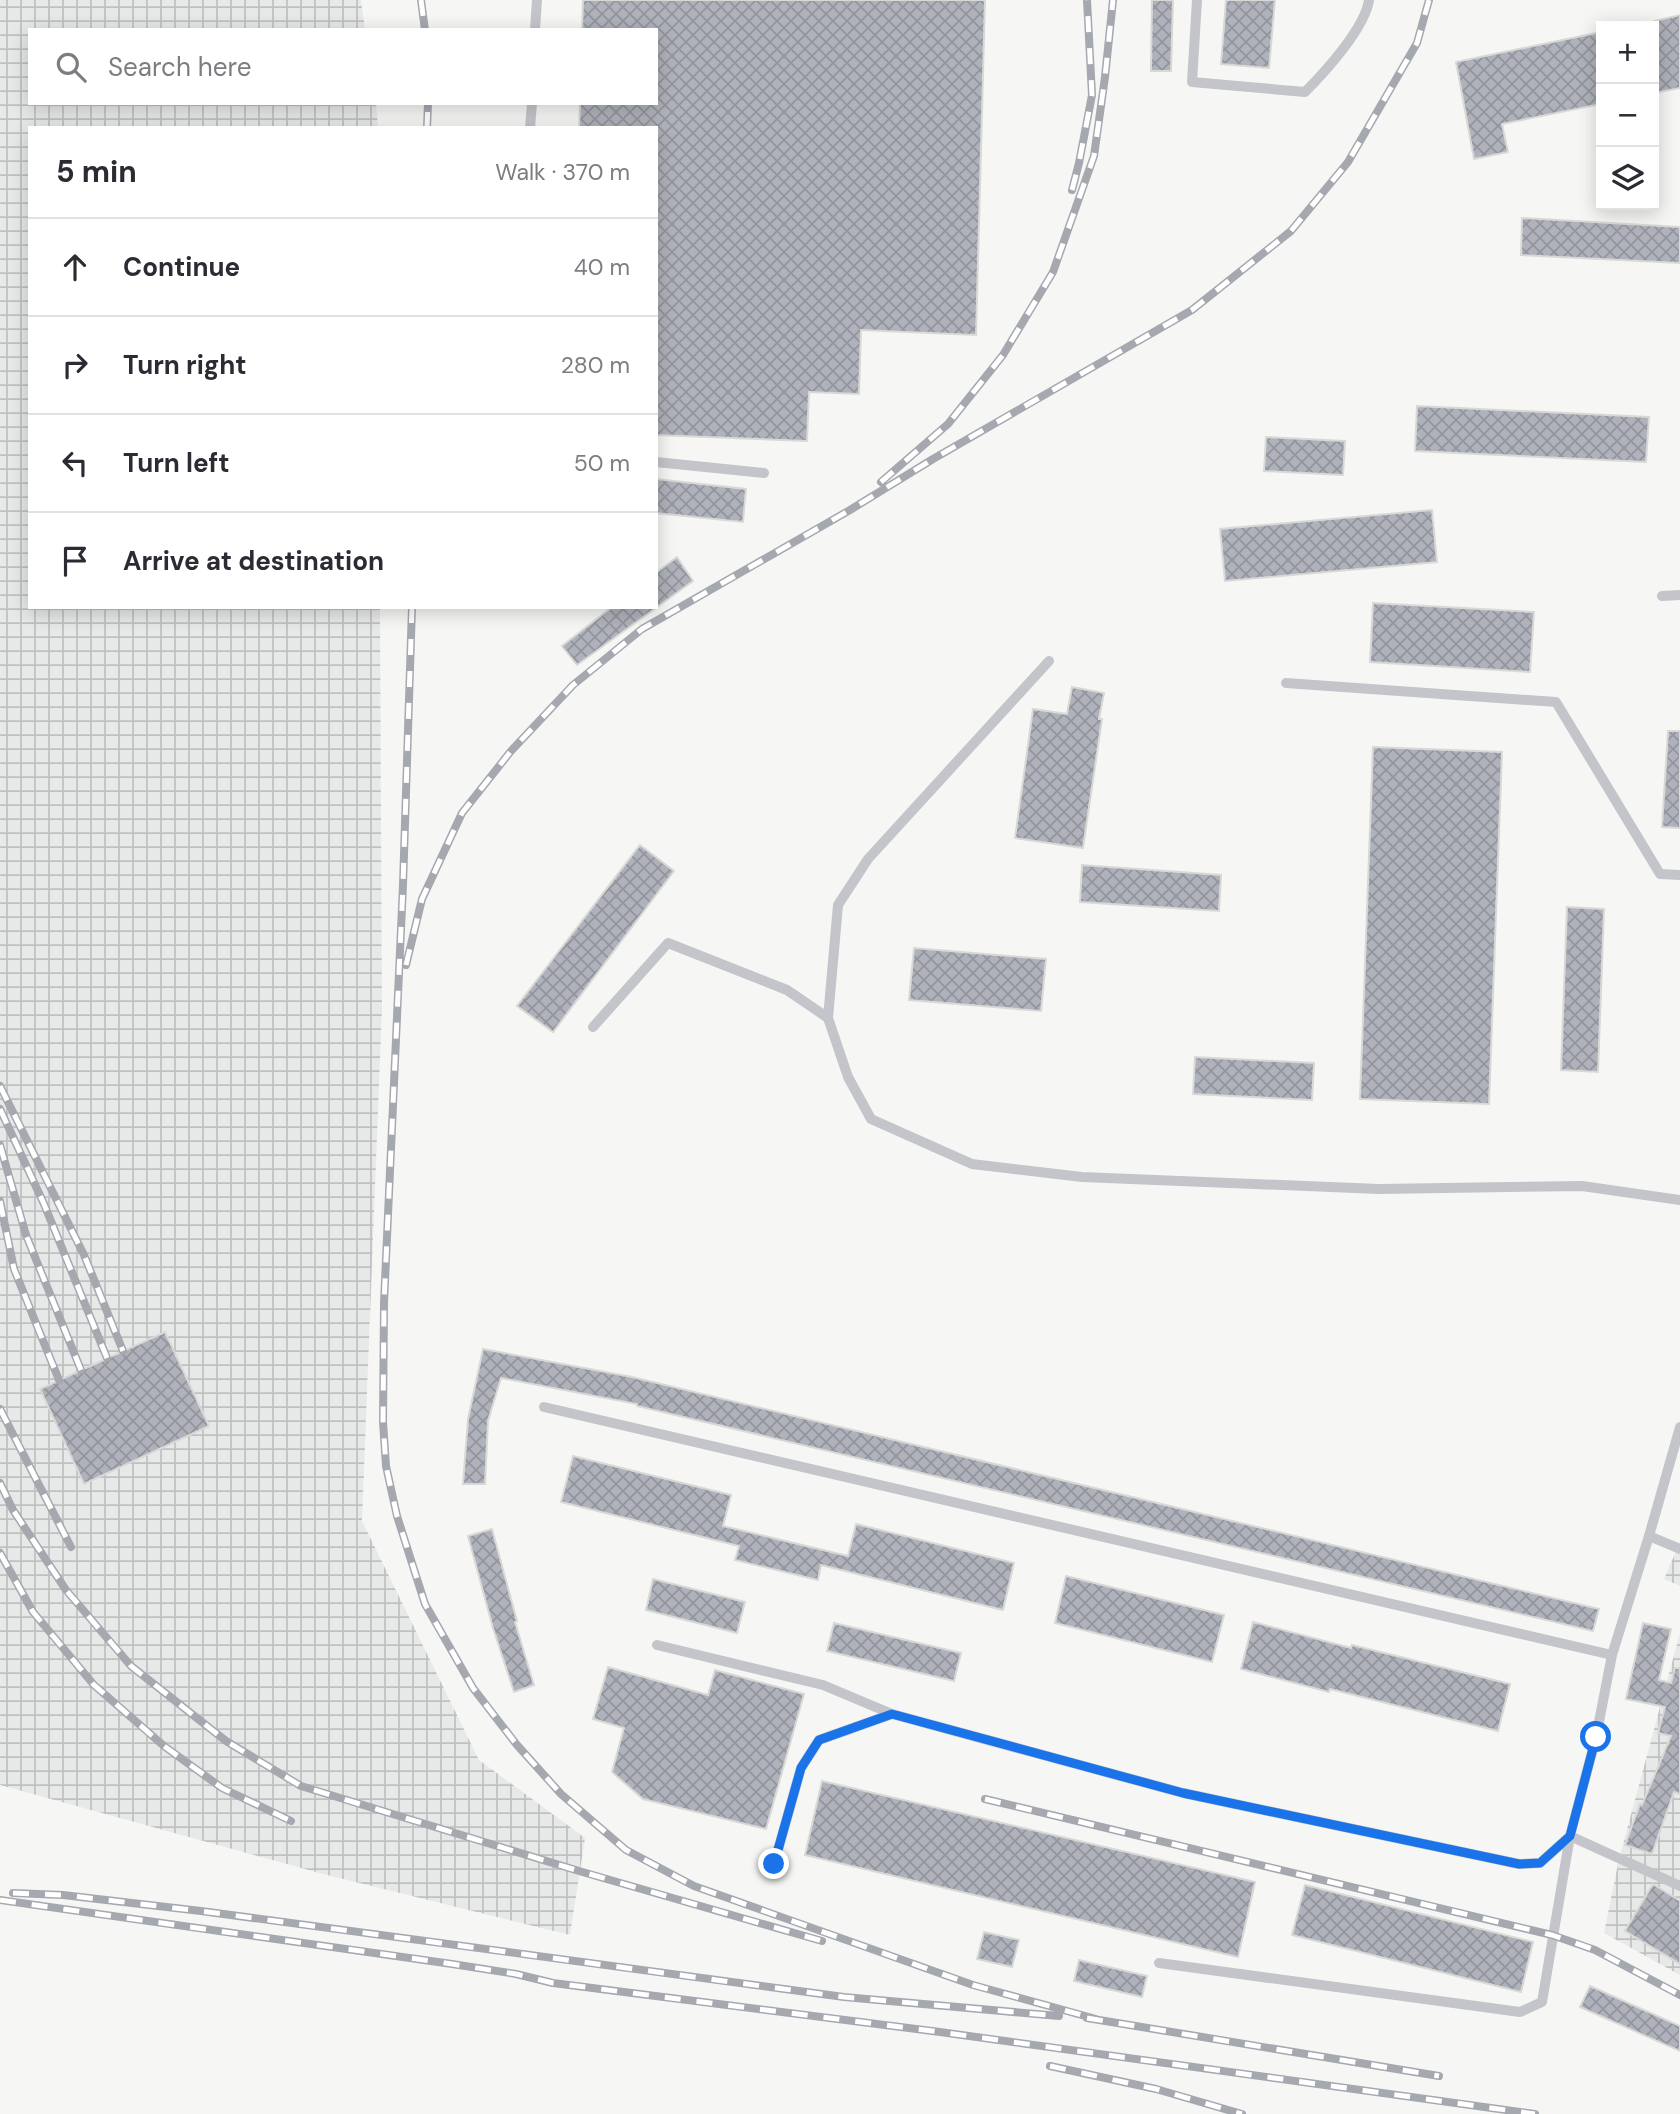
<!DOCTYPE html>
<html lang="en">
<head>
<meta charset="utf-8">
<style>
  body { margin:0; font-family:"DM Sans",sans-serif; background:#f7f7f7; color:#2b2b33 }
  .controls { position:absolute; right:21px; top:21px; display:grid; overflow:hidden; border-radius:0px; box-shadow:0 4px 18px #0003 }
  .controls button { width:63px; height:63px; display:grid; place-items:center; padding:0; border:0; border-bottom:2px solid #e1e1e2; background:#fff; color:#2b2b33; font:35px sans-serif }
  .stop { position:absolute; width:21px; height:21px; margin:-16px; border:5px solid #1a73e8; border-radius:50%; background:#fff }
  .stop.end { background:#1a73e8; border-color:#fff; box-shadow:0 2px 7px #0008 }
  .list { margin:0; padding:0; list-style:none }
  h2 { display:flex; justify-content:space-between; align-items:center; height:91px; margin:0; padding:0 28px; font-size:30px }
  h2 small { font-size:23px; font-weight:400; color:#7c7c81 }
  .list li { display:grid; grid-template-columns:46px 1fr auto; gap:21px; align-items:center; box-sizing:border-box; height:98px; padding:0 28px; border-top:2px solid #e1e1e2 }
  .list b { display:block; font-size:26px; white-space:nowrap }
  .list em { font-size:23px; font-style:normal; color:#7c7c81 }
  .icon { flex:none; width:38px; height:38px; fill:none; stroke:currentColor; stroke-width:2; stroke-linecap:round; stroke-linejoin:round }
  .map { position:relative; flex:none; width:1680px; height:2114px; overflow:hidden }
  .search { position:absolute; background:#fff; box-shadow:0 4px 18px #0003; left:28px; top:28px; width:630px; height:77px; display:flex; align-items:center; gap:18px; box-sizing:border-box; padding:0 24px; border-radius:0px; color:#7c7c81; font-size:26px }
  .panel { position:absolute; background:#fff; box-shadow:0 4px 18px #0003; left:28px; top:126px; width:630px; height:483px; border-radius:0px }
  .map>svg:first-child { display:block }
  .industrial { fill:url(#industrial-grid) }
  .building { fill:url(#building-cross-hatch); stroke:#d8d9d7; stroke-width:2 }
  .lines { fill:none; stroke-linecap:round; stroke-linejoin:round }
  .service { stroke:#c3c5ca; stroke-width:10 }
  .rail-casing { stroke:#a6a8b0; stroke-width:8 }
  .rail { stroke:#fff; stroke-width:5; stroke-dasharray:16; stroke-linecap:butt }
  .route { stroke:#1a73e8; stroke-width:9 }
</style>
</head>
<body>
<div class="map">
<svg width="1680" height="2114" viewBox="0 0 1680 2114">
  <defs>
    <pattern id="industrial-grid" width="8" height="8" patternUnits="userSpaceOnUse" patternTransform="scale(1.75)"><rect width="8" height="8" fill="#e7e8e8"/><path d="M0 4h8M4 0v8" fill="none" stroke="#bfc0c1"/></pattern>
    <pattern id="building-cross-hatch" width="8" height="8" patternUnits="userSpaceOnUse" patternTransform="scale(1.75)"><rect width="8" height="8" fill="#afb2ba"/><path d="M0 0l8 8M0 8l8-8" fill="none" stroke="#92959d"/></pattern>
  </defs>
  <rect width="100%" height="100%" fill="#f6f7f5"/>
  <path class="industrial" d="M0,0H361L365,30H30V103H376L378,128H30V607H380L382,1008L362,1521L479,1760L585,1838L570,1935L323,1874L0,1785Z
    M1680,1542V1586L1664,1579Z
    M1680,1633V1975L1604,1933L1619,1859Z"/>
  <path class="building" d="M583,0H985L976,335L861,330L859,394L809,392L807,441L656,435V128H579L580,103H656V30H582Z
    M1152,0H1173L1171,71H1151Z
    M1226,0H1275L1269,68L1221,64Z
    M1680,15V88L1654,93V21Z
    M1601,32V104L1502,124L1508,152L1474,159L1456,62Z
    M1522,218L1680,227V263L1521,255Z
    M1417,406L1649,417L1646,462L1415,451Z
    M1266,437L1345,441L1343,475L1264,471Z
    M656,479L746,489L743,522L656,513Z
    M1432,510L1437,562L1225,581L1220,529Z
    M677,557L693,581L577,665L562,646L612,607H656V573Z
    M1373,603L1534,612L1530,672L1370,662Z
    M1072,687L1104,693L1099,719H1102L1083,848L1015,838L1033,709L1067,714Z
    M1668,731H1680V828L1662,827Z
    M1373,747L1502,752L1489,1104L1360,1099Z
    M640,845L674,871L553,1032L517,1006Z
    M1082,865L1221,875L1219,911L1080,902Z
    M1567,907L1604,909L1598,1072L1561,1070Z
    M914,948L1046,959L1041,1011L909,1000Z
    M1195,1057L1314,1063L1312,1100L1193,1094Z
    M165,1332L209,1426L84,1484L40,1389Z
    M483,1349L632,1377L1599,1609L1593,1631L637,1406V1404L501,1378L488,1421L485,1484H463L468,1419Z
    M573,1456L731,1495L723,1526L848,1556L856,1524L1014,1563L1003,1610L821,1565L818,1580L735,1560L739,1546L561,1502Z
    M492,1529L517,1621L515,1622L534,1685L514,1692L493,1628L468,1536Z
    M1066,1576L1224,1615L1212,1662L1055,1623Z
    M653,1579L745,1602L737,1633L646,1610Z
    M1253,1622L1351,1648L1352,1645L1510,1684L1498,1731L1330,1689L1329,1692L1241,1669Z
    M834,1623L961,1653L954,1681L827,1651Z
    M1643,1623L1671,1629L1659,1680L1671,1683L1675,1668H1680V1794L1674,1792L1652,1854L1625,1845L1640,1804L1642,1805L1671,1736L1658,1733L1665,1707L1626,1699Z
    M608,1667L708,1695L715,1670L804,1694L766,1829L643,1799L612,1772L624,1728L593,1719Z
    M822,1781L1255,1882L1238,1957L805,1855Z
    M1653,1884L1680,1901V1964L1625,1931Z
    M1305,1885L1533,1942L1521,1992L1292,1935Z
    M984,1932L1019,1940L1012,1967L977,1959Z
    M1079,1960L1147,1976L1142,1997L1074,1981Z
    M1590,1986L1680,2026V2051L1580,2007Z"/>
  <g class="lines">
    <path class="service" d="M1197,0L1192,82L1305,92C1325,72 1365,28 1369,0
      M535,30L537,0
      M530,128L532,103
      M656,462L764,473
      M1662,596L1680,595
      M1049,661L868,859L838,905L828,1018L848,1077L871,1119L972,1164L1082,1177L1379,1189L1582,1186L1680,1200
      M1286,683L1556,702L1660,874L1680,875
      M593,1027L668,943L787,990L828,1018
      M544,1407L1612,1655
      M1649,1536L1680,1549
      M657,1645L823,1685L892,1714L1183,1793L1519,1864L1540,1863L1570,1836L1680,1886
      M774,1864L801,1768L819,1740L892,1714
      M1159,1963L1520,2012L1542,2002L1570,1836L1596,1737L1612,1655L1649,1536L1680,1427"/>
    <g class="rail-casing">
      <path id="rail" d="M421,0L425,30
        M427,128L428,103
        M1072,190L1079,163L1092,95L1087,0
        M881,482L948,424L1003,355L1053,272L1094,156L1105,77L1113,0
        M412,607L403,885L384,1303L383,1422L386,1466L397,1516L425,1604L473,1688L517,1745L561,1794L626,1850L694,1886L973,1985L1096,2019
        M406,965L422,899L462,813L511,751L573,685L642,629L850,510L933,459L1192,310L1291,231L1348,162L1417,43L1429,0
        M0,1086L84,1255L123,1351
        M0,1109L44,1204L107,1358
        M0,1145L26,1235L81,1370
        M0,1201L14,1269L59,1380
        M0,1409L71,1547
        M0,1483L13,1510L66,1590L131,1666L226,1741L301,1786L579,1871L822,1941
        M0,1553L33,1612L94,1685L164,1746L222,1788L291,1821
        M985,1799L1552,1935L1595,1950L1680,1995
        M13,1893L63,1895L201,1911L844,1997L1059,2016
        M0,1900L452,1964L516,1974L553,1983L940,2032L1535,2114
        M1087,2018L1439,2076
        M1050,2066L1156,2089L1242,2114"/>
    </g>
    <use href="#rail" class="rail"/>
  </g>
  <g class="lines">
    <path class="route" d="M774,1864L801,1768L819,1740L892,1714L1183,1793L1519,1864L1540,1863L1570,1836L1596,1737"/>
  </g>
</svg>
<div class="controls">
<button>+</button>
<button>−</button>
<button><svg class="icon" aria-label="layers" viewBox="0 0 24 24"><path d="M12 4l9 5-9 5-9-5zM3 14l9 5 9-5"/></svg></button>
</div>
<div class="stop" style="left:1596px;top:1737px"></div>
<div class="stop end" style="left:774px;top:1864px"></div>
<div class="search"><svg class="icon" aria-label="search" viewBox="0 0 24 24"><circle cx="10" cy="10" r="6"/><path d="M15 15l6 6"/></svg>Search here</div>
<section class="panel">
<h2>5 min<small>Walk · 370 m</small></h2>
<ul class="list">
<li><svg class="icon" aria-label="ahead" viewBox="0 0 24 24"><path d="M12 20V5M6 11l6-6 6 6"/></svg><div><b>Continue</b></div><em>40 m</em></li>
<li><svg class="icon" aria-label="right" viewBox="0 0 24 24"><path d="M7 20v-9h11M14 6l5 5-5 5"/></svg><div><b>Turn right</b></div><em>280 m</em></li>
<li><svg class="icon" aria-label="left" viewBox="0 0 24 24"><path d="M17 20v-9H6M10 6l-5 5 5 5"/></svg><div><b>Turn left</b></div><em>50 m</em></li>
<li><svg class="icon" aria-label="arrive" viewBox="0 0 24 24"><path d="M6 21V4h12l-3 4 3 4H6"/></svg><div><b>Arrive at destination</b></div></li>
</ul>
</section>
</div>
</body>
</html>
